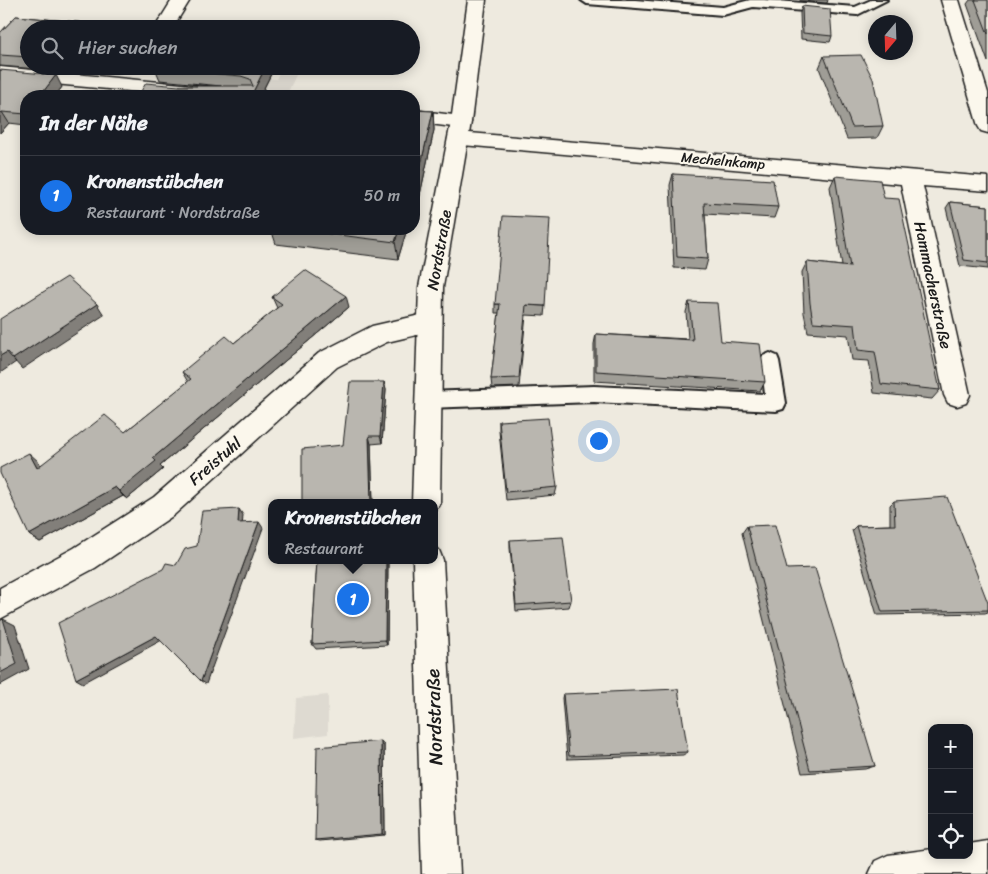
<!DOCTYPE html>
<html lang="de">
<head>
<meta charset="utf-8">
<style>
  body { margin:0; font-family:Sriracha,sans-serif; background:#242831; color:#f1f3f6 }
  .controls { position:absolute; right:15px; bottom:15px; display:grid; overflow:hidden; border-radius:10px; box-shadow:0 2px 12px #0003 }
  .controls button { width:45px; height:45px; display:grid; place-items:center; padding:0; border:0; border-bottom:1px solid #363941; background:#171b24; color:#f1f3f6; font:25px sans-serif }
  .compass { position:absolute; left:868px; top:15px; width:45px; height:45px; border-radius:50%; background:#171b24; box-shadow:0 2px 12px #0003; rotate:199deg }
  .you { position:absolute; left:598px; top:440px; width:18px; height:18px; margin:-12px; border:4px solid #fff; border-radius:50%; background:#1a73e8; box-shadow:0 0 0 8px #1a73e833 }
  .badge { display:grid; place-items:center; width:32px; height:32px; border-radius:50%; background:#1a73e8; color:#fff; font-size:16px; font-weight:700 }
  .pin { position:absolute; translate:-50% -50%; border:2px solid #fff; box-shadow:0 1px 5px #0006 }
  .popup { position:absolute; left:268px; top:499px; width:170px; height:65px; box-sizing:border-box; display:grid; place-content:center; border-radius:10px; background:#171b24; filter:drop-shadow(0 1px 4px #0005); font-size:16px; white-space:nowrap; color:#9ea1a6 }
  .popup b { font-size:19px; color:#f1f3f6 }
  .popup::after { content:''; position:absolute; left:50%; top:100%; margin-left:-10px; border:10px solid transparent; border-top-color:#171b24 }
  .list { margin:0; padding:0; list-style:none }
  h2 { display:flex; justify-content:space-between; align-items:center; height:65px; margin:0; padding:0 20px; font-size:21px }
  h2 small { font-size:16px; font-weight:400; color:#9ea1a6 }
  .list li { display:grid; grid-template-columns:32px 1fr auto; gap:15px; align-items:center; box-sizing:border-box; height:80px; padding:0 20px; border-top:1px solid #363941 }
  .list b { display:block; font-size:19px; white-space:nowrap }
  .list p { margin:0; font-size:16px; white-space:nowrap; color:#9ea1a6 }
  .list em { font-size:16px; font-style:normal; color:#9ea1a6 }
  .icon { flex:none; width:28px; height:28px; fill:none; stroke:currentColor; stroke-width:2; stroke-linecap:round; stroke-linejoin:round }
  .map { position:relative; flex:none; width:988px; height:874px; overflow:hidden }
  .search { position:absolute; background:#171b24; box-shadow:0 2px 12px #0003; left:20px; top:20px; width:400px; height:55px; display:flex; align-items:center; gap:12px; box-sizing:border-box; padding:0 18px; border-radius:28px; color:#9ea1a6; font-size:19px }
  .panel { position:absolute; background:#171b24; box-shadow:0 2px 12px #0003; left:20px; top:90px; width:400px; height:145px; border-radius:20px }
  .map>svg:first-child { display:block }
  .built { fill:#dedad1 }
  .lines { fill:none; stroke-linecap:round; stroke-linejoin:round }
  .service-casing { stroke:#1c1c1c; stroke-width:4 }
  .minor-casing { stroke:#1c1c1c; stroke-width:3 }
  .tertiary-casing { stroke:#1c1c1c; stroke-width:3 }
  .primary-casing { stroke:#1c1c1c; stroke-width:3 }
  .service { fill:#fbf7ec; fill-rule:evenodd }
  .minor { fill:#fbf7ec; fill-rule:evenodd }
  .tertiary { fill:#fbf7ec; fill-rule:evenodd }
  .primary { fill:#fbf7ec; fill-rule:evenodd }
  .wall { fill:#9f9d96; stroke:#1c1c1c }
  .shaded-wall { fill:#827f7a; stroke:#1c1c1c }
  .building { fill:#b9b6af; stroke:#1c1c1c }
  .labels { text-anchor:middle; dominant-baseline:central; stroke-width:4; stroke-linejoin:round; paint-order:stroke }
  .far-street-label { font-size:14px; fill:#1c1c1c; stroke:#fbf7ec }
  .street-label { font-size:16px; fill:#1c1c1c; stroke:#fbf7ec }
  .near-street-label { font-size:19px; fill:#1c1c1c; stroke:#fbf7ec }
</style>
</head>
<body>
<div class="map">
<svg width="988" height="874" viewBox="0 0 988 874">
  <rect width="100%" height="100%" fill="#eeeadf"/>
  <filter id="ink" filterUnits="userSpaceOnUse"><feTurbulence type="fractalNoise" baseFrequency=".02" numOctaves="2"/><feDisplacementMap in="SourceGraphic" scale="10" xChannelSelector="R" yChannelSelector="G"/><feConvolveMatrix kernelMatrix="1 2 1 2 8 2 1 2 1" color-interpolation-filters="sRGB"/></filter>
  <g filter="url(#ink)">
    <path class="built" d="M279,73L296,75L287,94L259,92L266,78L276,79Z
      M328,695V734L294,738L296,698Z"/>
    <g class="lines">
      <g class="service-casing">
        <path id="service" d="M581,0H635L723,7L750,0H764L855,7L871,0H887L857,15L753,7L723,15L587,4Z
          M770,353L777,356L779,361L786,403L783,409L776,411L594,402L427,408L420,406L417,400L420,394L427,392L594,386L765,394L761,361L763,356Z"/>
      </g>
      <g class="minor-casing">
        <path id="minor" d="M172,0H190L172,29H154Z
          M941,0H959L988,93V133L981,131L978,126Z
          M0,67L245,90L252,92L255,96H184L0,79Z
          M414,110L461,116L468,117L471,122L468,127L461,128L414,122Z
          M458,132L988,177V191L923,186L970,395L966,403L957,406L948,403L944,395L901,184L451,144L448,139L451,134Z
          M429,313L438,316L441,323L438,330L387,342L337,367L174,515L95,568L0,619V588L74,548L154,497L319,353L372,326Z"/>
      </g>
      <g class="tertiary-casing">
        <path id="tertiary" d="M468,0H486L471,122L443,287L440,503L434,513V503H412L419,287L451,122Z
          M434,548L439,550L443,560L460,874H422L413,560H434Z"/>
      </g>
      <g class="primary-casing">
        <path id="primary" d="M988,841V874H869L875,861L888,855L932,849V855H969V844Z"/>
      </g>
      <use href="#service" class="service"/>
      <use href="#minor" class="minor"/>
      <use href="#tertiary" class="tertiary"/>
      <use href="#primary" class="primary"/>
    </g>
    <path class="wall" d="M800,0H828L827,3L800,1Z
      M970,0H988V62L967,4Z
      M802,6L832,36L830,42L801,39L800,13Z
      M16,16L96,24L99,29H29V66H78L73,72L0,66V33Z
      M824,56L883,126L877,138L847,139L819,68Z
      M156,66H275L260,96L179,86H221L160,80L155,68Z
      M0,70L62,87L55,96H26V125L9,123L0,133Z
      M414,110L433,111L434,130L418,204H414V205Z
      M673,174L778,207L774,218L705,214L708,259L705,270L674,268L670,185Z
      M835,176L884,198L940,390L932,399L874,393L869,361L852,360L848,335L808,332L804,313L802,272L807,262L842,266L830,187Z
      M950,202L988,206V269L960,266L946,208Z
      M271,229H407L398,259L276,244Z
      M272,297L349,307L160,466L163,469L127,499L123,496L40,542L29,535L39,462L40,465L125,432L188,382L182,372L234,343L277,308Z
      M689,302L721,341L765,382L760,391L594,381V344L596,334L688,339L686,312Z
      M495,304L545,306L544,316L526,315L519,387L492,388L491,379L499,313H495Z
      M384,382L386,390L382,443L371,444L373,503H302L343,445Z
      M499,421L557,487L555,495L506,500L499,431Z
      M894,501L988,603V612L985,613L877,615L852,530L856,526L890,525V505Z
      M747,526L787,569L875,766L865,769L802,773L742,533Z
      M510,540L571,601L569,607L516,611L510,548Z
      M317,560H388L387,645L316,649L312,644Z
      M563,694L688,752L683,755L567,759L562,698Z
      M384,745L385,835L320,841L315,840Z"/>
    <path class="shaded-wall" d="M96,24L99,29H92Z
      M70,66H78L73,72Z
      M266,66H275L260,96H251Z
      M56,75L62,87L55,96H40Z
      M433,111L434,130L418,204L416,186Z
      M2,112L9,123L0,133V114Z
      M399,229H407L398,259L395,242Z
      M346,296L349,307L160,466L163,469L127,499L119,491L153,458Z
      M97,304L104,315L22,369L13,359Z
      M7,352L16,362L0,373V356Z
      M384,382L386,390L382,443L380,436Z
      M369,436L371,444L373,503H371Z
      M29,453L39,462L46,477L37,468Z
      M115,487L123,496L40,542L29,535Z
      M239,509L243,515L242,529L238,523Z
      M259,522L263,528L206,684L201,681Z
      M386,560H388L387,645L385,640Z
      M3,619L15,625L29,669L0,685Z
      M156,636L162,640L83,683L76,679Z
      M381,741L384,745L385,835L382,834Z"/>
    <path class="building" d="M975,0H988V34Z
      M802,6L830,9L832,36L803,33Z
      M16,16L96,24L92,29H29V57L0,55V33Z
      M861,55L873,79L883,126L852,127L824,56Z
      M156,66H266L251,96H138L146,83L179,86H253L250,79L241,76L155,68Z
      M0,70L56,75L40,96H26V114L2,112L0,114Z
      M414,110L433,111L416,186H414Z
      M673,174L773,180L778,207L704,203L708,259L677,257Z
      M835,176L880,180L884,198L899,199L940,390L881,384L875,352L858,350L855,325L813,322L810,303L807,262L850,267Z
      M950,202L988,206V263L964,260Z
      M503,216L550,218L545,306L526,305L519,378L491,379L500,304H495Z
      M291,229H399L395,242Z
      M305,270L346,296L153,458L156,461L119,491L115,487L29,535L0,473V468L29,453L37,468L105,415L125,432L191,379L182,372L226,336L234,343L282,304L272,297Z
      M67,277L97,304L13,359L7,352L0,356V319Z
      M689,302L717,303L721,341L760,344L765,382L596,371V334L693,340Z
      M350,382H384L380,436H369L371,503H302V449L343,445Z
      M548,418L557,487L506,492L499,421Z
      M947,497L988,603V610L882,612L856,526L895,525L894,501Z
      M239,509L238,523L259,522L201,681L156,636L76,679L58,623L163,569L166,563L176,565L185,549L197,546L202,511Z
      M775,525L787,569L815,568L875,766L810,770L747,526Z
      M563,537L571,601L516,605L510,540Z
      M317,560H386L385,640L312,644Z
      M3,619L17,664L0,673V621Z
      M678,689L688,752L569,756L563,694Z
      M381,741L382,834L315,840L317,747Z"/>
  </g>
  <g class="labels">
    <g class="far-street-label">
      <text transform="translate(723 161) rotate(5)">Mechelnkamp</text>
    </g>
    <g class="street-label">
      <text transform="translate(439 250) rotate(-80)">Nordstraße</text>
      <text transform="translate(933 285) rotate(78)">Hammacherstraße</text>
      <text transform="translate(215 461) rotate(-41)">Freistuhl</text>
    </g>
    <g class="near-street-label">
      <text transform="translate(434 717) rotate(-92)">Nordstraße</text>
    </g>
  </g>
</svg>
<div class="controls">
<button>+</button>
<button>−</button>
<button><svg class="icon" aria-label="locate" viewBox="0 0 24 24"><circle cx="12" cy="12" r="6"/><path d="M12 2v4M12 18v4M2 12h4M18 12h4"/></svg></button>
</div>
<svg class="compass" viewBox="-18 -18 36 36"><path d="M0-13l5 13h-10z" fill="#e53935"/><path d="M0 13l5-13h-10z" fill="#9ea1a6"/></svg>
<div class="you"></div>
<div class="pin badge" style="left:353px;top:599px">1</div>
<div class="popup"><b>Kronenstübchen</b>Restaurant</div>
<div class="search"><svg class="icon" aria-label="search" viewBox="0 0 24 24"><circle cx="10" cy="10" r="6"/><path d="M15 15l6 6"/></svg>Hier suchen</div>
<section class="panel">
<h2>In der Nähe<small></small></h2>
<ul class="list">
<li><span class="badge">1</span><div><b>Kronenstübchen</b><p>Restaurant · Nordstraße</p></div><em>50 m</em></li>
</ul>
</section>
</div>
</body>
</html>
